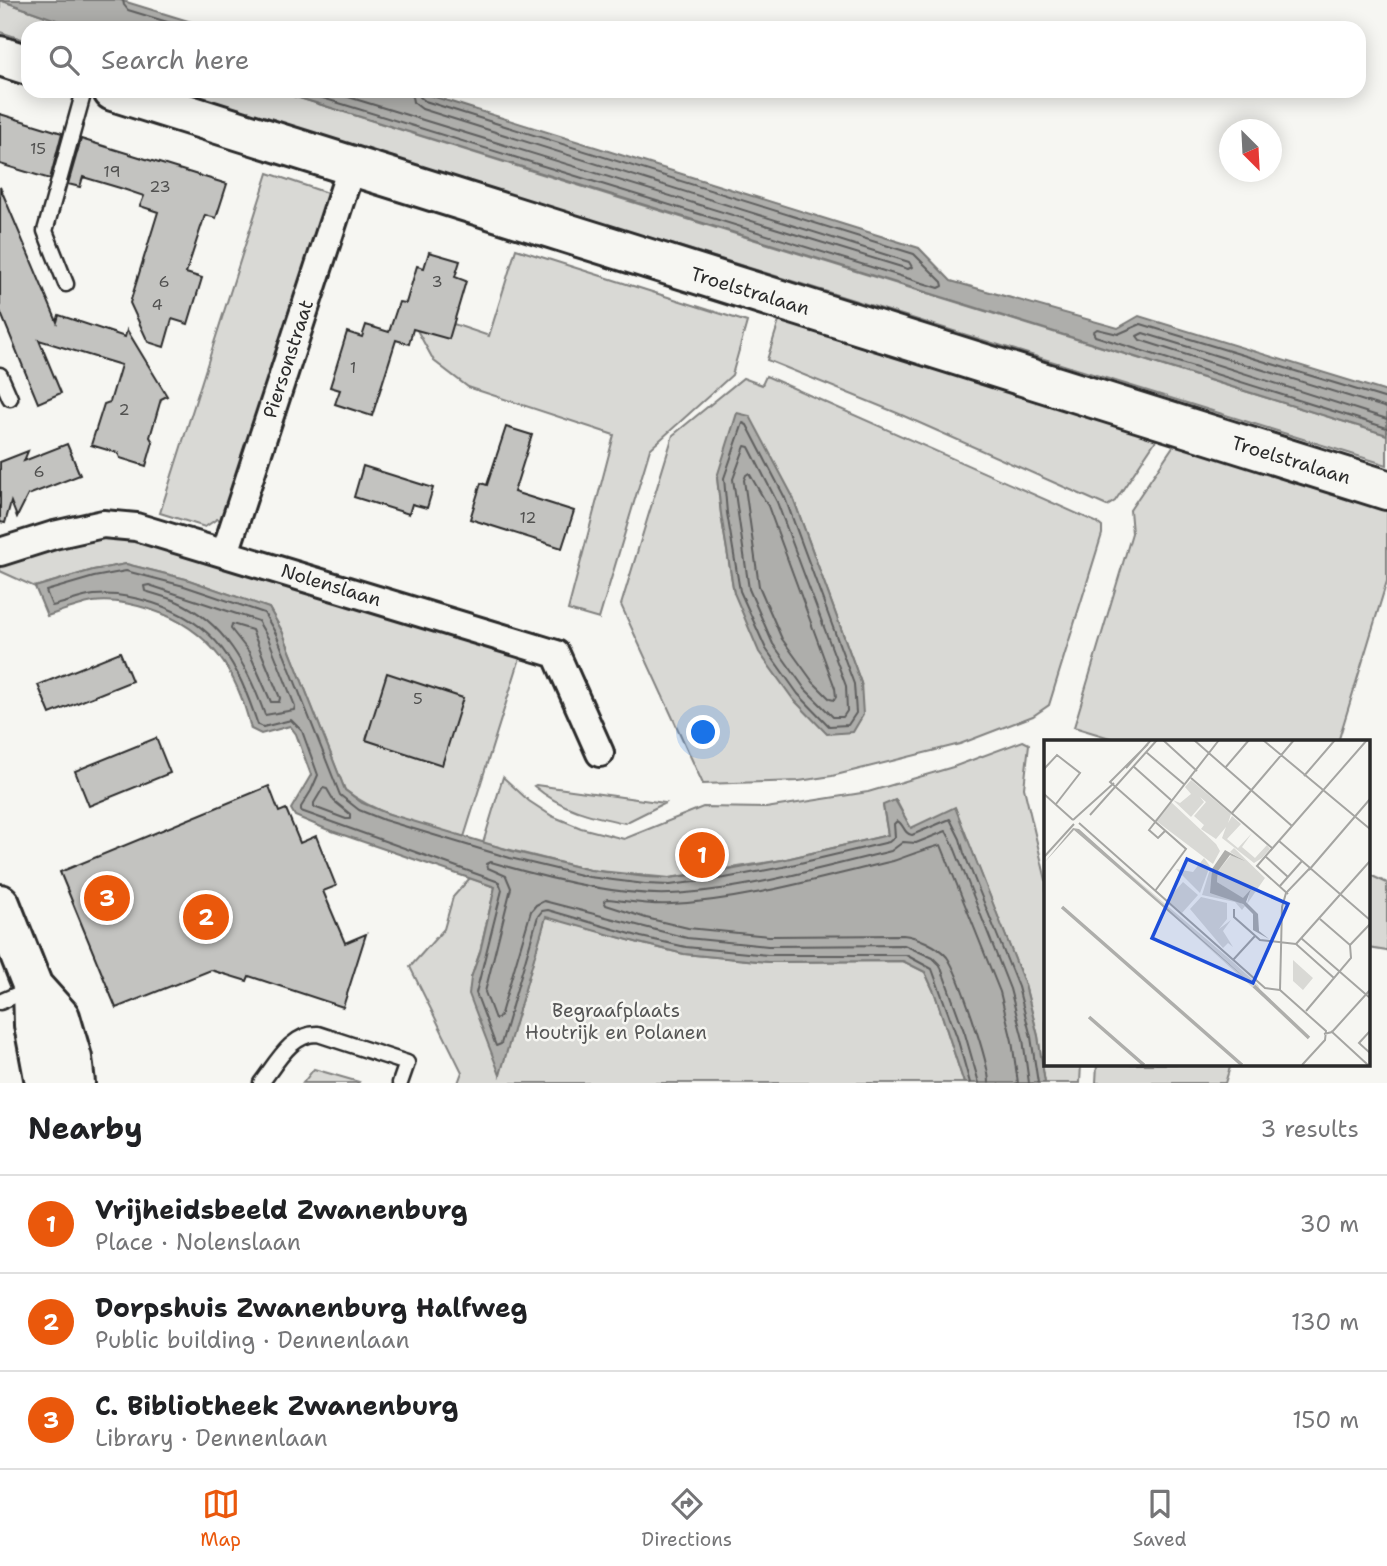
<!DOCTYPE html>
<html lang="en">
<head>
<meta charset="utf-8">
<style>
  body { margin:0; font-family:"Shantell Sans",sans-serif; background:#f6f6f6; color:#202124 }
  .compass { position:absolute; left:1219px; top:119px; width:63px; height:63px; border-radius:50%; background:#fff; box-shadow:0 4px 18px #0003; rotate:156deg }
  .you { position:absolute; left:704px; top:733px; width:24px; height:24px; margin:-18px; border:5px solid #fff; border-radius:50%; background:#1a73e8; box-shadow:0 0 0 10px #1a73e833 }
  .badge { display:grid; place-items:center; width:46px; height:46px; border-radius:50%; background:#ea580c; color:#fff; font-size:23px; font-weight:700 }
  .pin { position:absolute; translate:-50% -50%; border:4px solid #fff; box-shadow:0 2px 7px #0006 }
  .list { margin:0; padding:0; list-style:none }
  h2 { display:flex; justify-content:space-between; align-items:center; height:91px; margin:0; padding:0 28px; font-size:30px }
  h2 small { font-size:23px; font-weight:400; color:#757577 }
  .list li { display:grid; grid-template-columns:46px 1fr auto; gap:21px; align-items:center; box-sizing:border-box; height:98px; padding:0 28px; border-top:2px solid #e0e0e0 }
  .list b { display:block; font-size:26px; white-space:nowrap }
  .list p { margin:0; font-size:23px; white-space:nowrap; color:#757577 }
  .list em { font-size:23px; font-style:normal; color:#757577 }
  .icon { flex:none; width:38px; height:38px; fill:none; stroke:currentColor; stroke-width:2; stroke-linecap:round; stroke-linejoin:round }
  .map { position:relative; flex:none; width:1387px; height:1083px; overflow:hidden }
  .search { position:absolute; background:#fff; box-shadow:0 4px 18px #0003; left:21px; right:21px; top:21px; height:77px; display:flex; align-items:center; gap:18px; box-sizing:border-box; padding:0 24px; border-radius:21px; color:#757577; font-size:26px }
  .sheet { height:385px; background:#fff }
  nav { display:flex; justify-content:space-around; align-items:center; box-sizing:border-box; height:98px; border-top:2px solid #e0e0e0; background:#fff; font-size:19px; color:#757577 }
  nav a { display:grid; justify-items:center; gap:4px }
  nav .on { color:#ea580c }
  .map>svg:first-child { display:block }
  .green { fill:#d9d9d5; stroke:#828280; stroke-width:2; fill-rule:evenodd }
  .water { fill:#aeaeab; stroke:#7a7a78; stroke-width:2 }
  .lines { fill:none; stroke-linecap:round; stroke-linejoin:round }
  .shore { stroke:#5f5f5e; stroke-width:2 }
  .building { fill:#c3c3c0; stroke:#2b2b2b; stroke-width:2 }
  .lane-casing { stroke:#2b2b2b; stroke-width:19 }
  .street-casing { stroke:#2b2b2b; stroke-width:32 }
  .secondary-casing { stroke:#2b2b2b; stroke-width:44 }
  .lane { stroke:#f6f6f2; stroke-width:14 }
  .street { stroke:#f6f6f2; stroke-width:26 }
  .secondary { stroke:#f6f6f2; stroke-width:38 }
  .labels { text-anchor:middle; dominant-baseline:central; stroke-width:5; stroke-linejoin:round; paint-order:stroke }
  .number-label { font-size:16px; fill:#515150 }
  .street-label { font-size:19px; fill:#2b2b2b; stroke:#f6f6f2 }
  .park-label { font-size:19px; fill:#565656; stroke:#f6f6f2 }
  .inset-river { fill:none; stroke:#aeaeab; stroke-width:3.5 }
  .inset-road { fill:none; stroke:#a5a5a2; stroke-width:2 }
  .view { fill:#1d4ed8; fill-opacity:0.15; stroke:#1d4ed8; stroke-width:3.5 }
  .inset-edge { fill:none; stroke:#2b2b2b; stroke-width:3.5 }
</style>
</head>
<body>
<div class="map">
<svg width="1387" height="1083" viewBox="0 0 1387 1083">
  <rect width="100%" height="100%" fill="#f6f6f2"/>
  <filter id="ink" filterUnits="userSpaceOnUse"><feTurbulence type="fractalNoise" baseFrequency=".0143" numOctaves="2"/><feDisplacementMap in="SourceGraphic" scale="14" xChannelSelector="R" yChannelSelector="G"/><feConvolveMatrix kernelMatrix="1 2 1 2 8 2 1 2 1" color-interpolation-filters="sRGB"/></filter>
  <g filter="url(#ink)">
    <path class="green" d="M0,0L79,28H28V41L0,32Z
      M180,91H277C646,209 1018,318 1387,435V465L682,247L352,153Z
      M268,173L330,194L224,522L217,519L205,527L160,513Z
      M516,249L747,322L732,375L650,449L599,619L568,610L614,435L468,387L434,361L412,321V310L489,336Z
      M780,318L1158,437L1115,501L1107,506L897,413L767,360Z
      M766,376L1096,522L1102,527V534L1049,705L1033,716L960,744L832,776L799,781L703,784L621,605L673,435L743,378L762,385ZM717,477L792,495L861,683L734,593L721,514Z
      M1176,442L1387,508V581L1338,742H1123L1074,727L1132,533L1130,510Z
      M115,533L521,655L464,837C423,825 379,816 345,790L282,631L269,608L186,579L126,564L93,570L35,587L0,571V562Z
      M1023,741L1029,744L1024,788L1046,880V1064H1081L1080,1083H1045L1038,1036L1025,985L955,808L911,829L896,800L883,806L888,835L782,860L669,878L590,870L483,843L503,777L529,801L552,816L581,828L624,839L703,807L766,808L868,792L953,767Z
      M536,785L665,803L625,823C591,816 562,810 534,786Z
      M1368,874L1387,883V951L1368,948Z
      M470,878L495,887L480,952L471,978L500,1074L546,916L639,943L684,954L768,962L903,961L925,972L935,994L964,1083H458L462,1072L410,967L444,929L453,897Z
      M1097,1064H1231L1225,1083H1096Z
      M314,1069L359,1082L358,1083H303Z"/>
    <path class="water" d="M0,0H120L211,28H79Z
      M277,91H416L435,97L919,248L951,281L1118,328L1139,316L1387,392V435Z
      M737,413L750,416L792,495L861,683L863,715L853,732L827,734L793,699L759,652L734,593L721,514L717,477Z
      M126,564L186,579L269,608L282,631L345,790L362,803L386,813L512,851L590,870L646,877L669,878L724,871L782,860L888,835L883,805L895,800L911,828L955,807L1025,985L1038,1036L1045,1083H964L935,994L925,972L903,961L768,962L684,954L639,943L546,917L500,1075L469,994L471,978L480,952L495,887L326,829L295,816L291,809L311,775L296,734L290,726L261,734L251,729C237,671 210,629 152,610C134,604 113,599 93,602C78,605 62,611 47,616L35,587L93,570Z"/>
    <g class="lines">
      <path class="shore" d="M123,0L124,5L128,10L187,28
        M300,91L939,288L943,286L942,282L914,254L425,101L420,97L419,91
        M329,91L908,269L912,267L909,262L422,109L413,102L411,91
        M1387,399L1141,324L1118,334L1097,329L1093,332L1095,336L1387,428
        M1387,408L1143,333L1137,336L1140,340L1387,419
        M743,423L747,425L785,498L854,684L856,713L848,725L829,726L798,694L766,649L740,591L727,513L724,478Z
        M745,446L749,447L777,502L846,686L847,711L843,717H833L805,689L773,644L749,589L733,479Z
        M749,473L768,506L835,688L836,697L834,700L830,699L813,682L782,639L759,586L744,480L746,475Z
        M149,585L258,621L268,638L295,706L294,710L265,715C248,668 225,622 176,601C166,597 155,594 145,591L144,586Z
        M232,624L252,630L280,698L279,702H271L249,652L231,629Z
        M323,788L327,789L334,801L350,814V819H346L314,807V803Z
        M970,1083L957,1037L932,969L906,955H768L686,947L641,937L548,910L542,911L538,916L501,1044L496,1046L476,993L502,890L499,882L301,811V807L311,791L318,775L302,731L291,720L263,727L258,725C237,663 218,624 153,603C135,597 113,593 94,595C80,597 66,603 52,606L46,591L94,577L126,571L184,586L264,613L276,634L340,795L359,810L384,820L510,858L589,877L645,884L670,885L725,878L783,867L889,842L895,837L894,824L897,821C904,823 903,834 912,835L950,819L960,839L964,853L1018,987L1031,1037L1038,1083
        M979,1083L965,1034L940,965L933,958L904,945L768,946L687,938L544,901L536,905L531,911L500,1017L495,1019L485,992L511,888L506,876L488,868L487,864L491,862C542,877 618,896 670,894C742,891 821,868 891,851L903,842L916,843L946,831L952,842L1010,989L1023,1039L1029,1083
        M989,1083C989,1063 959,974 947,957C938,946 916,936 903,935L769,936L728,932L688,928L646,918L606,905L604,901L607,899C628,901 650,906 671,904C746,900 820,878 893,861C908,856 925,849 941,845L1000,992L1012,1041L1018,1083"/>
    </g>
    <path class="building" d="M0,114L62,133L50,179L0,164Z
      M81,139L227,184L216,218L205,215L186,273L202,278L188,324L172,319L164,347L148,342L130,303L158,212L140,206L144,196L120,188L83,177L80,187L68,184Z
      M0,187L57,322L59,315L125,337L127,330L167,396L161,399L150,437L153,442L146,466L120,458L118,453L91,445L104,404L110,402L121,365L39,340L61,393L38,403L0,311Z
      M429,252L460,261L455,277L466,281L449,339L413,329L409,344L396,340L372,416L335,404L340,390L330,387L347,332L362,337L366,325L389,332L399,302L406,303L417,266L424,268Z
      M506,427L532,435L514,492L574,511L562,548L470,519L481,483L487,485Z
      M67,444L80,475L28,495L17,517L11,502L5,523L0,522V462L28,451L24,461Z
      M363,466L433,488L427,508L412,504L409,514L354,497Z
      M120,652L132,681L50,714L38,685Z
      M387,673L463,698L442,765L366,740Z
      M156,738L170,773L89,806L75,771Z
      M269,786L279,812L286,809L300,843L316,836L336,886L323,891L345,943L366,934L343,1007L249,976L247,981L211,970L116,1008L60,872Z"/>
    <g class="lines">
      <g class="lane-casing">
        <path id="lane" d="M66,284L45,231L84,91
          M0,375L10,398
          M0,1002L32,988
          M261,1083C276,1064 291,1033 318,1034L407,1063L400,1083"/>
      </g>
      <g class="street-casing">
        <path id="street" d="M0,552L54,535L103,524L136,527L556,654L600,753
          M225,553L352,165"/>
      </g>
      <g class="secondary-casing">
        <path id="secondary" d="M0,56L28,65
          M113,91L1387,490
          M0,904L33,987L34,1025L45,1083
          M33,987L60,1017L72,1058L75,1083"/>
      </g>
      <use href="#lane" class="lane"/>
      <use href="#street" class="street"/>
      <use href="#secondary" class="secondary"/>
    </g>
  </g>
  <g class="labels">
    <g class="number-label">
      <text x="38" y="148">15</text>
      <text x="112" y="171">19</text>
      <text x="160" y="186">23</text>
      <text x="164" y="281">6</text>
      <text x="437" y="281">3</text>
      <text x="157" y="304">4</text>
      <text x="353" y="367">1</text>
      <text x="124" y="409">2</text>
      <text x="39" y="471">6</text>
      <text x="528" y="517">12</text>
      <text x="418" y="698">5</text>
    </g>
    <g class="street-label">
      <text transform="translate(750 291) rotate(17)">Troelstralaan</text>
      <text transform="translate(288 359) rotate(-72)">Piersonstraat</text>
      <text transform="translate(1291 460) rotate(17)">Troelstralaan</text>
      <text transform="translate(331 585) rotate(17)">Nolenslaan</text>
    </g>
    <g class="park-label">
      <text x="616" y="1010">Begraafplaats<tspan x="616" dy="22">Houtrijk en Polanen</tspan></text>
    </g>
  </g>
  <g transform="translate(1044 740)">
    <rect width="326" height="326" fill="#f6f6f2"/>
    <path d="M147,40L187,74L184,83L188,76L197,84L183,99L194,108L208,93L198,107L211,118L223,105L226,109L218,118L210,123L178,98L182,87L172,99L157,89L160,85L150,76L162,62L156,57L160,62L147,77L129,60L136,63L147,54L141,47ZM127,62L172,104L176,111L169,124L111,80ZM31,87L188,221L214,245L219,257ZM190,108L221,138L203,164L206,150L199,159L173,142L174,131L187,115L197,119L186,112ZM160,118L166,126L156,153L132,129L149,132ZM167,126L169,153L194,161L201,166L198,170L191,162L158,155ZM139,142L154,155L138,173L123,160ZM157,157L183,163V179L175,189L187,180L179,191L189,207L184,203L179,208L146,169ZM249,220L269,238L259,250L249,241Z" fill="#d9d9d5"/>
    <path d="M29,88L35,89L210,246L30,90L0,123ZM181,110L201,121L186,115L174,131L173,142L199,158L207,149L202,162L214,174L215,191L225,199L209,190V174L199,164L166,153L168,129Z" fill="#aeaeab"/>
    <path class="inset-river" d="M18,167L198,325M210,246L265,298M45,277L100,325"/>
    <path class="inset-road" d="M119,0L153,31M150,0L248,86M219,0L326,89M104,4L66,42L142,109L111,151M102,12L141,45M89,26L127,60M82,28L107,0M181,28L205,0M0,29L13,15L36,33L12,64M260,36L291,0M147,38L228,108M0,54L29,80M188,73L250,0M46,75L113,0M29,80L70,43M35,83L221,248L236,250M121,91L114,98L105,90L175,0M235,101L326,180M221,116L244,137M0,117L30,84M265,130L326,59M235,147L258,121M244,154L213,126L323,0M190,169V177L216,200L252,204M276,179L306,205M257,198L326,258M252,204L326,121M252,204L290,238M306,205L326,184M189,220L211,196M262,271L307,218L306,205M287,291L324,325M326,291L315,303L326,313M280,294L288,292L326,250M258,325L281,300L282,291L236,250L238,167L242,153L266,128"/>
    <path class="view" d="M143,119L244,164L209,243L108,198Z"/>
    <rect width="326" height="326" class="inset-edge"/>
  </g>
</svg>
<svg class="compass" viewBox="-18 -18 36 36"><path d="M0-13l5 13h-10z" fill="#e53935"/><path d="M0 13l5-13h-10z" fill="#757577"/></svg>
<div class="you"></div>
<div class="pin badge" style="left:702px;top:855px">1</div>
<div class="pin badge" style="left:206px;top:917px">2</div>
<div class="pin badge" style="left:107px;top:898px">3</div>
<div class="search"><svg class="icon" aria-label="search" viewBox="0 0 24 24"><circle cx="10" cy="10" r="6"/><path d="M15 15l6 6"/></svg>Search here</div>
</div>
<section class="sheet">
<h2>Nearby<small>3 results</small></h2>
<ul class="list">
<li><span class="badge">1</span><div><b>Vrijheidsbeeld Zwanenburg</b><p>Place · Nolenslaan</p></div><em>30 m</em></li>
<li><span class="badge">2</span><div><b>Dorpshuis Zwanenburg Halfweg</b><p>Public building · Dennenlaan</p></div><em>130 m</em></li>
<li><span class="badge">3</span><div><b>C. Bibliotheek Zwanenburg</b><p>Library · Dennenlaan</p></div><em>150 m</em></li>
</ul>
</section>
<nav>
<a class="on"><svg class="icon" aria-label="map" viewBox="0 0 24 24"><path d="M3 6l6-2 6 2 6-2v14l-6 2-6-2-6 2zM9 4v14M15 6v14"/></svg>Map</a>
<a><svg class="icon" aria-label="directions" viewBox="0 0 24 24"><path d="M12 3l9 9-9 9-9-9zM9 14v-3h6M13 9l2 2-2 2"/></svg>Directions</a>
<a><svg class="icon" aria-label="saved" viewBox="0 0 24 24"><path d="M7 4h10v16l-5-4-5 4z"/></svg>Saved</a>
</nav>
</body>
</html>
